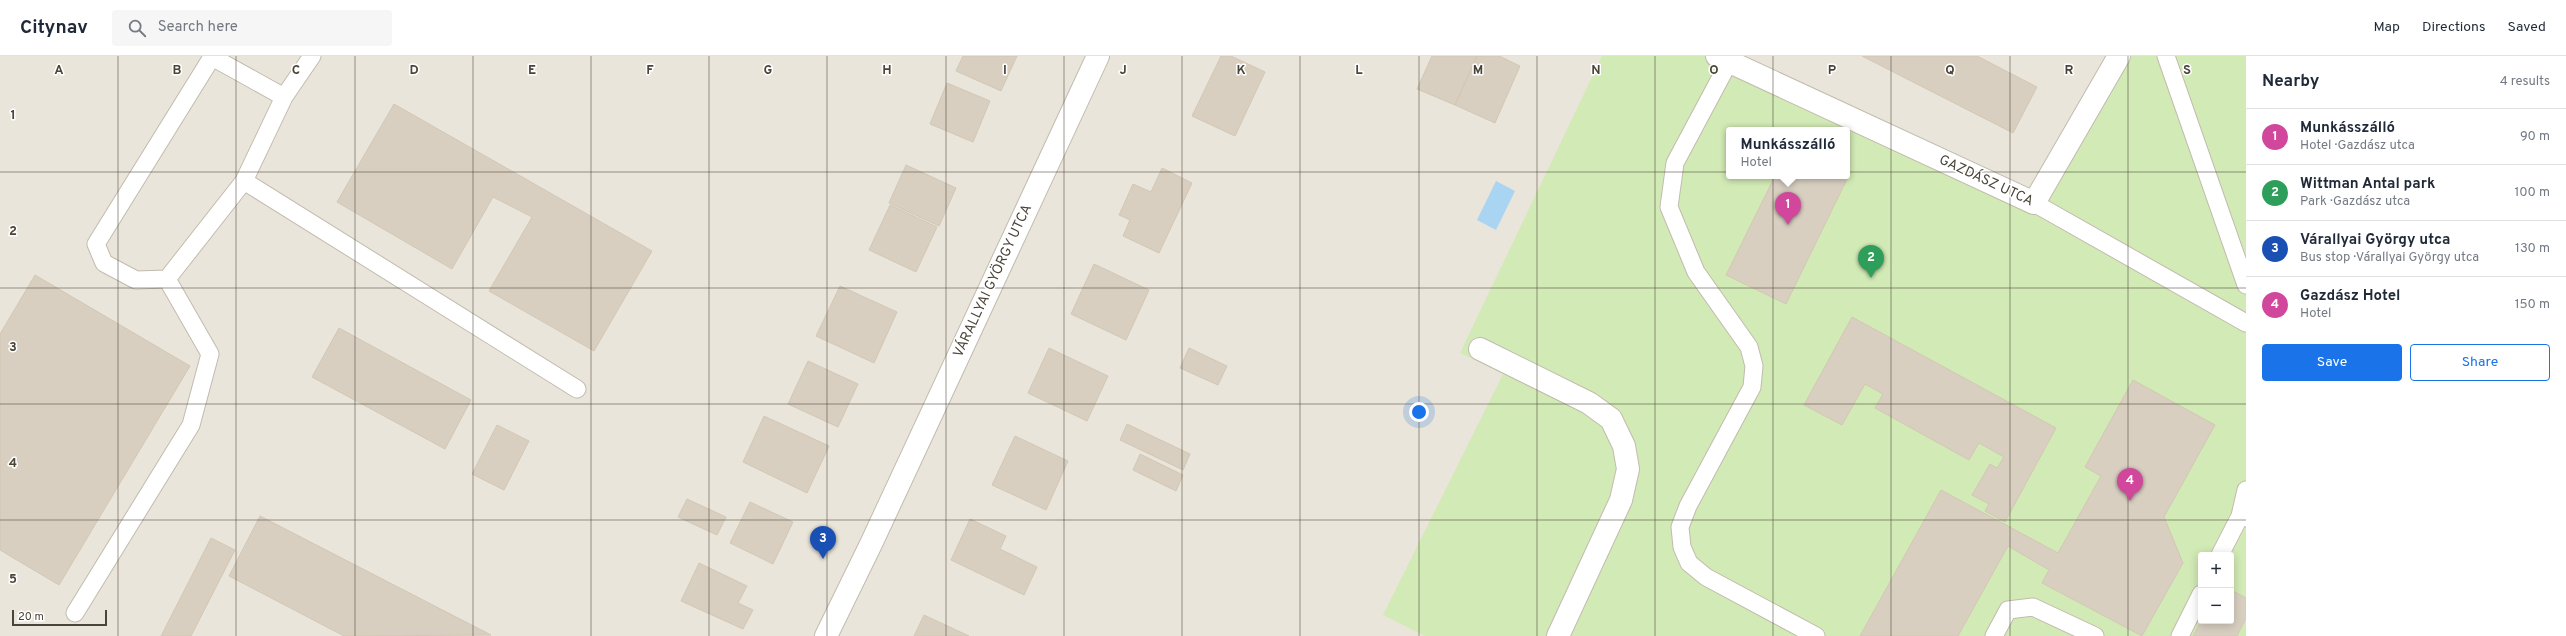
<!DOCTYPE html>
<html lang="en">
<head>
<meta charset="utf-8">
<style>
  body { margin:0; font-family:Overpass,sans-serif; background:#f6f6f7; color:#1f2937 }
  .controls { position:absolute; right:12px; bottom:12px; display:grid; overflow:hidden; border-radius:4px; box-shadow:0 2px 10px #0003 }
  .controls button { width:36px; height:36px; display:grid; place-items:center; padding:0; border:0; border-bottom:1px solid #e0e1e3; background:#fff; color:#1f2937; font:20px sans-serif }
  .scale { position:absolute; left:12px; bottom:10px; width:95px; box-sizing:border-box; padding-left:4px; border:2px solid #4b4439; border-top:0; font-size:11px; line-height:14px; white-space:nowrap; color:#4b4439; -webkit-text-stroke:3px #fff; paint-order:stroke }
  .you { position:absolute; left:1419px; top:356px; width:14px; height:14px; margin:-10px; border:3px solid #fff; border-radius:50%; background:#1a73e8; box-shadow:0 0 0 6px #1a73e833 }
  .badge { display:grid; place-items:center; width:26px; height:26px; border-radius:50%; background:#1a73e8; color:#fff; font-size:13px; font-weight:700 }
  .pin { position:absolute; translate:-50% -33px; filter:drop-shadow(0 1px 2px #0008) }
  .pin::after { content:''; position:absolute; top:21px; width:14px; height:12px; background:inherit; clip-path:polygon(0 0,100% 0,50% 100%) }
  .popup { position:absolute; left:1726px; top:71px; width:124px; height:52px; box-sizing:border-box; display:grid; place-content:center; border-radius:4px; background:#fff; filter:drop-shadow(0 1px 3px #0005); font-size:13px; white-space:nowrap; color:#747a83 }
  .popup b { font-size:15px; color:#1f2937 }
  .popup::after { content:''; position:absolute; left:50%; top:100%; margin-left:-8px; border:8px solid transparent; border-top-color:#fff }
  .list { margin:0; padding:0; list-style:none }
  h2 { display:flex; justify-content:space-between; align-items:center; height:52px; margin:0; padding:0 16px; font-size:17px }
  h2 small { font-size:13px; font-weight:400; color:#747a83 }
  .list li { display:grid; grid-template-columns:26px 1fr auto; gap:12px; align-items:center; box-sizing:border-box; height:56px; padding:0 16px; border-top:1px solid #e0e1e3 }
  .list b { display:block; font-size:15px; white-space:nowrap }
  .list p { margin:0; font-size:13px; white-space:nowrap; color:#747a83 }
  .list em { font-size:13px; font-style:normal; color:#747a83 }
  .actions { display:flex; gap:8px; padding:12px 16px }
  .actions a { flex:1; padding:9px 0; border:1px solid #1a73e8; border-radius:4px; text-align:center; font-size:14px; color:#1a73e8 }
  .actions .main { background:#1a73e8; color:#fff }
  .icon { flex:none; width:22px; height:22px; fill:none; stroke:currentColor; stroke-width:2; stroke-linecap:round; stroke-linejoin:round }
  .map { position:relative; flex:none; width:2246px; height:580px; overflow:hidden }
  header { display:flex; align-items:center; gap:24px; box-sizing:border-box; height:56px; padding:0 20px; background:#fff; border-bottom:1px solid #e0e1e3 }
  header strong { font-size:19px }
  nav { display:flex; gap:22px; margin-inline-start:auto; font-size:14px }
  .search { width:280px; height:36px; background:#f6f6f7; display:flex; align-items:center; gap:10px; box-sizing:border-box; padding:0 14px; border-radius:4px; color:#747a83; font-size:15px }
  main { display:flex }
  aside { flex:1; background:#fff }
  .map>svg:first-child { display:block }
  .residential { fill:#eae5da; fill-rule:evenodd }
  .green { fill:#d2eab5; fill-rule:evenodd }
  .water { fill:#a9d4f2 }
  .building { fill:#d8cfc1; stroke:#d3c7b4 }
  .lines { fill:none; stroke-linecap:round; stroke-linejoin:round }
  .service-casing { stroke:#c2bbae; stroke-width:19 }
  .minor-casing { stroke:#c2bbae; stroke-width:24 }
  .service { stroke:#fff; stroke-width:17 }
  .minor { stroke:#fff; stroke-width:22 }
  .grid { fill:none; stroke:#4b4439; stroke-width:1; stroke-opacity:0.55 }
  .labels { text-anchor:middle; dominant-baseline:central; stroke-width:3; stroke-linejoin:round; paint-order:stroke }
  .street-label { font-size:14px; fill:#4b4439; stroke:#fff }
  .grid-label { font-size:13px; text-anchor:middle; font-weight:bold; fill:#4b4439; stroke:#fff; stroke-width:3; stroke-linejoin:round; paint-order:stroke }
</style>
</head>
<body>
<header>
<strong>Citynav</strong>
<div class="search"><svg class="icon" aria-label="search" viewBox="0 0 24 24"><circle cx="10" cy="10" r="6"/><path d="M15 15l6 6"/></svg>Search here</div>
<nav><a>Map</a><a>Directions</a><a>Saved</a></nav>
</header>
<main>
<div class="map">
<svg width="2246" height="580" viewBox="0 0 2246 580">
  <rect width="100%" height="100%" fill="#f6f3ec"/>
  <path class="residential" d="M0,0H2246V580H0ZM1729,74H1847V120H1729ZM2201,499H2231V565H2201Z"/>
  <path class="green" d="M1602,0H1717L2034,147L2119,0H2246V580H1425L1383,559L1503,318L1460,297ZM1729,74H1847V120H1729ZM2201,499H2231V565H2201Z"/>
  <path class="water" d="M1496,125L1515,135L1496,174L1477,164Z"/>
  <path class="building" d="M963,0H1017L1001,35L956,15Z
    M1221,0H1231L1265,16L1235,80L1192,60Z
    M1432,0H1477L1455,49L1417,33Z
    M1477,0H1499L1520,10L1495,67L1455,49Z
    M1862,0H1977L2037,31L2013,77Z
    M947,27L990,45L973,86L930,68Z
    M394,48L652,195L594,295L489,235L532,161L493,141L452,213L337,146Z
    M906,109L956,132L939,170L889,147Z
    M1162,112L1192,127L1159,197L1123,180L1130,164L1119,159L1133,128L1151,136Z
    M1847,118L1849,119L1786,248L1726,219L1775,120H1847Z
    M890,149L937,171L916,216L869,194Z
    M1094,208L1149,234L1126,284L1071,258Z
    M35,219L190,310L59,529L0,494V278Z
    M840,230L897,256L874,307L816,280Z
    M1852,261L2056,372L2005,466L1985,455L1989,448L1972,439L1990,408L1997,412L2004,401L1979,387L1969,404L1875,352L1883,338L1865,328L1842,369L1804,349Z
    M339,272L471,344L445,393L312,321Z
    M1049,292L1108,320L1087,365L1028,337Z
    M1189,292L1227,310L1218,329L1180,312Z
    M808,305L858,328L838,371L788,348Z
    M2133,324L2215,369L2164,461L2183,507L2142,580L2042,527L2049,514L2008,490L1958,580H1860L1941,434L2058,497L2101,420L2085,411Z
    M764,360L829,390L807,437L743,406Z
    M1127,368L1190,398L1183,414L1120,384Z
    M497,369L529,385L504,434L472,418Z
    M1015,380L1068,405L1046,454L992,429Z
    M1140,398L1183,419L1176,435L1133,414Z
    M687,443L726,461L717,479L678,461Z
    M750,446L793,466L773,508L730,487Z
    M260,460L491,579L344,580L229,520Z
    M970,463L1006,480L1000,493L1037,511L1024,539L951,504Z
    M211,482L235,494L191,580H161Z
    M699,507L747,530L738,547L753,554L743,573L681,545Z
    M2231,534L2246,542V562L2237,580H2193L2201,565H2231Z
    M924,559L969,580H914Z"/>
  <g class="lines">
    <g class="service-casing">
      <path id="service" d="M2166,0L2246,229
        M212,1L284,41L244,125L167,223L136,224L104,207L96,188Z
        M1729,6L1675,107L1669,151L1696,216L1749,291L1754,310L1752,331L1688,450L1680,471L1682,491L1689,507L1706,521L1816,580
        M284,41L312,0
        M244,125L577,333
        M2034,147L2246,267
        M2246,434L2240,460L2246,462
        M2220,499L2240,460
        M75,557L191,369L210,298L167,223
        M1994,580L2008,554L2033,551L2095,580
        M2180,580L2201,538"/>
    </g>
    <g class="minor-casing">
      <path id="minor" d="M1717,0L2034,147L2119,0
        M1480,293L1589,347L1611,363L1624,390L1628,413L1621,444L1558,580
        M826,580L871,488L1098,0"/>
    </g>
    <use href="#service" class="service"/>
    <use href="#minor" class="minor"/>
  </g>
  <path class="grid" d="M118,0V580M236,0V580M355,0V580M473,0V580M591,0V580M709,0V580M827,0V580M946,0V580M1064,0V580M1182,0V580M1300,0V580M1419,0V580M1537,0V580M1655,0V580M1773,0V580M1891,0V580M2010,0V580M2128,0V580M0,116H2246M0,232H2246M0,348H2246M0,464H2246"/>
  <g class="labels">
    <g class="street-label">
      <text transform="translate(1986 125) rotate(25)">GAZDÁSZ UTCA</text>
      <text transform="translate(993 225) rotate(-65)">VÁRALLYAI GYÖRGY UTCA</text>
    </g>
  </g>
  <g class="grid-label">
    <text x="59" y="18">A</text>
    <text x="177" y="18">B</text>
    <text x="296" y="18">C</text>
    <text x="414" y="18">D</text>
    <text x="532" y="18">E</text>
    <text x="650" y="18">F</text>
    <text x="768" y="18">G</text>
    <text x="887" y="18">H</text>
    <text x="1005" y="18">I</text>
    <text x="1123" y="18">J</text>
    <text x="1241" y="18">K</text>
    <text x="1359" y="18">L</text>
    <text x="1478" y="18">M</text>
    <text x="1596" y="18">N</text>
    <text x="1714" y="18">O</text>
    <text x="1832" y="18">P</text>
    <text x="1950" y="18">Q</text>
    <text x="2069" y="18">R</text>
    <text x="2187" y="18">S</text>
    <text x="13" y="63">1</text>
    <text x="13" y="179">2</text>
    <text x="13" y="295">3</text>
    <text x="13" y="411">4</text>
    <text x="13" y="527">5</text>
  </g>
</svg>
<div class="controls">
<button>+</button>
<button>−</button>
</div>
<div class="scale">20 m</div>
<div class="you"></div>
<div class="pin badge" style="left:1788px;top:169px;background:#d1479c">1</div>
<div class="popup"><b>Munkásszálló</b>Hotel</div>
<div class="pin badge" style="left:1871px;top:222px;background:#2e9e5b">2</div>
<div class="pin badge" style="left:823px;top:503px;background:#1a4fb4">3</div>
<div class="pin badge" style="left:2130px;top:445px;background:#d1479c">4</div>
</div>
<aside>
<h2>Nearby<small>4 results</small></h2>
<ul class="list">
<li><span class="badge" style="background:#d1479c">1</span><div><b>Munkásszálló</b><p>Hotel · Gazdász utca</p></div><em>90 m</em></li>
<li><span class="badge" style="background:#2e9e5b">2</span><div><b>Wittman Antal park</b><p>Park · Gazdász utca</p></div><em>100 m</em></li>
<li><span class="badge" style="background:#1a4fb4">3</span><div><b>Várallyai György utca</b><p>Bus stop · Várallyai György utca</p></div><em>130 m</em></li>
<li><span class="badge" style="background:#d1479c">4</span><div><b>Gazdász Hotel</b><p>Hotel</p></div><em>150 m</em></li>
</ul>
<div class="actions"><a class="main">Save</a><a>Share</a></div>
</aside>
</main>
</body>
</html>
